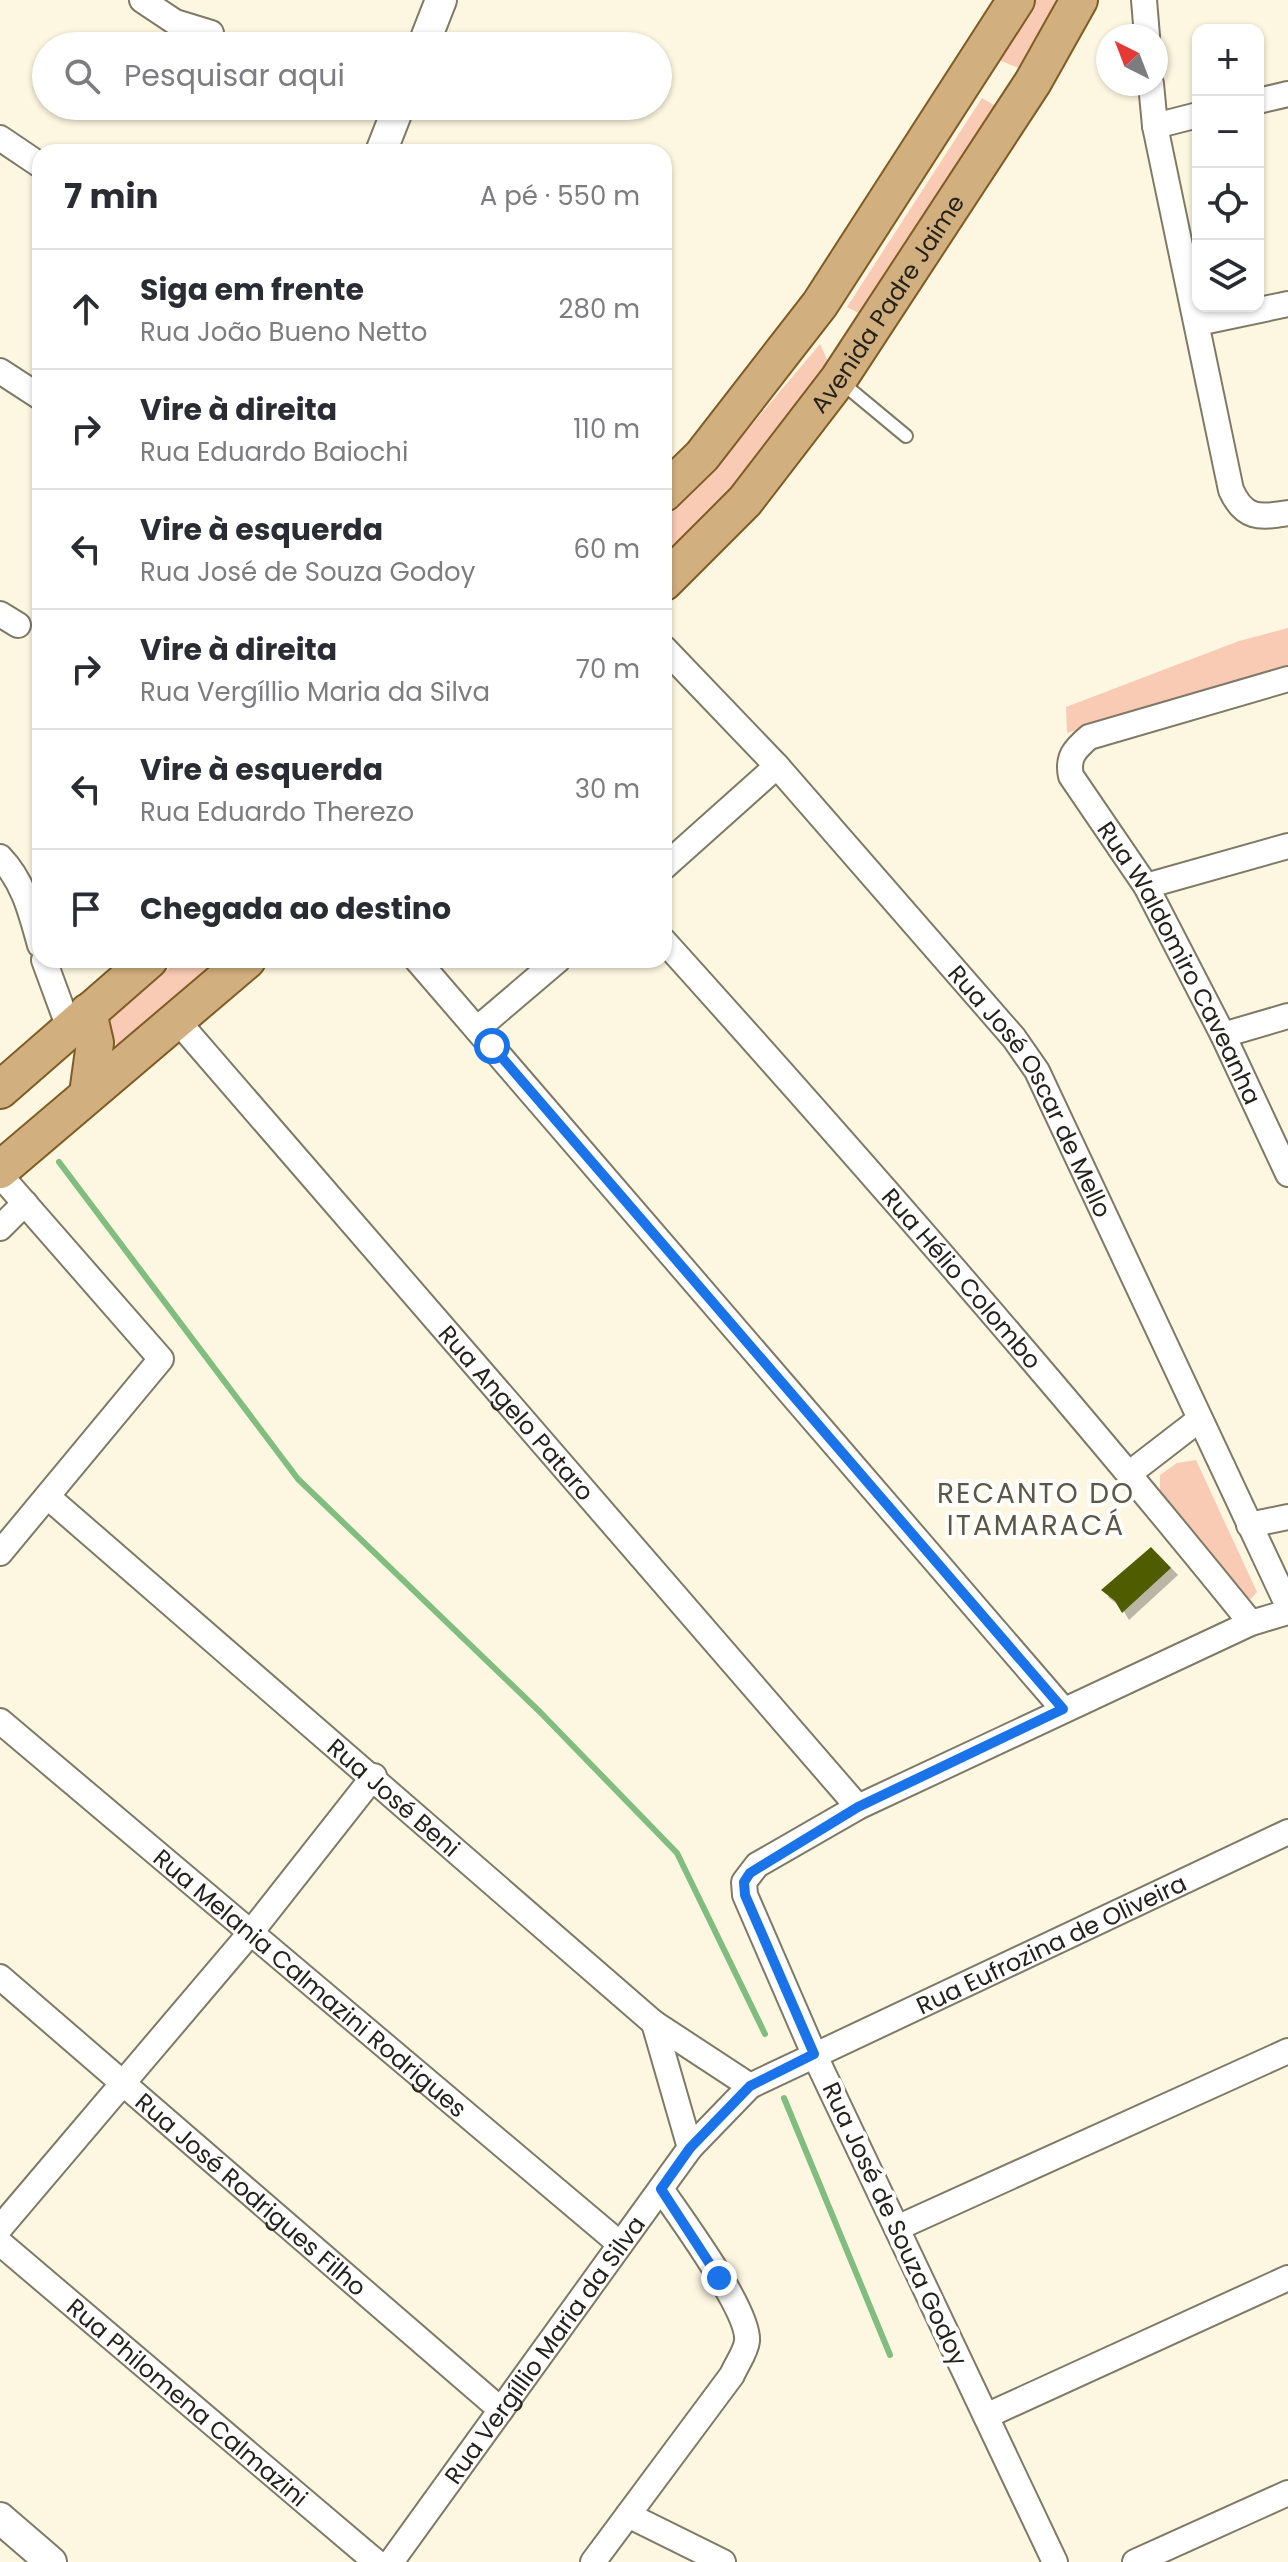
<!DOCTYPE html>
<html lang="pt">
<head>
<meta charset="utf-8">
<style>
  body { margin:0; font-family:Poppins,sans-serif; background:#f7f7f7; color:#2b2b33 }
  .controls { position:absolute; right:24px; top:24px; display:grid; overflow:hidden; border-radius:16px; box-shadow:0 2px 6px #0004 }
  .controls button { width:72px; height:72px; display:grid; place-items:center; padding:0; border:0; border-bottom:2px solid #e1e1e2; background:#fff; color:#2b2b33; font:40px sans-serif }
  .compass { position:absolute; left:1096px; top:24px; width:72px; height:72px; border-radius:50%; background:#fff; box-shadow:0 2px 6px #0004; rotate:318deg }
  .stop { position:absolute; width:24px; height:24px; margin:-18px; border:6px solid #1a73e8; border-radius:50%; background:#fff }
  .stop.end { background:#1a73e8; border-color:#fff; box-shadow:0 2px 8px #0008 }
  .list { margin:0; padding:0; list-style:none }
  h2 { display:flex; justify-content:space-between; align-items:center; height:104px; margin:0; padding:0 32px; font-size:34px }
  h2 small { font-size:26px; font-weight:400; color:#7c7c81 }
  .list li { display:grid; grid-template-columns:52px 1fr auto; gap:24px; align-items:center; box-sizing:border-box; height:120px; padding:0 32px; border-top:2px solid #e1e1e2 }
  .list b { display:block; font-size:30px; white-space:nowrap }
  .list p { margin:0; font-size:26px; white-space:nowrap; color:#7c7c81 }
  .list em { font-size:26px; font-style:normal; color:#7c7c81 }
  .icon { flex:none; width:44px; height:44px; fill:none; stroke:currentColor; stroke-width:2; stroke-linecap:round; stroke-linejoin:round }
  .map { position:relative; flex:none; width:1288px; height:2562px; overflow:hidden }
  .search { position:absolute; background:#fff; box-shadow:0 2px 6px #0004; left:32px; top:32px; width:640px; height:88px; display:flex; align-items:center; gap:20px; box-sizing:border-box; padding:0 28px; border-radius:44px; color:#7c7c81; font-size:30px }
  .panel { position:absolute; background:#fff; box-shadow:0 2px 6px #0004; left:32px; top:144px; width:640px; height:824px; border-radius:24px }
  .map>svg:first-child { display:block }
  .green { fill:#f9cab4 }
  .lines { fill:none; stroke-linecap:round; stroke-linejoin:round }
  .stream { stroke:#82bd80; stroke-width:6 }
  .building { fill:#4f5d01; filter:url(#shadow) }
  .service-casing { stroke:#7f7a66; stroke-width:16 }
  .minor-casing { stroke:#7f7a66; stroke-width:28 }
  .tertiary-casing { stroke:#7f7a66; stroke-width:34 }
  .primary-casing { stroke:#805b23; stroke-width:40 }
  .service { stroke:#fff; stroke-width:12 }
  .minor { stroke:#fff; stroke-width:24 }
  .tertiary { stroke:#fff; stroke-width:30 }
  .primary { stroke:#d1af7e; stroke-width:36 }
  .route { stroke:#1a73e8; stroke-width:10 }
  .labels { text-anchor:middle; dominant-baseline:central; stroke-width:8; stroke-linejoin:round; paint-order:stroke }
  .street-label { font-size:24px; fill:#24221a; stroke:#fff }
  .quarter-label { font-size:28px; letter-spacing:2px; fill:#5d5845; stroke:#fff }
</style>
</head>
<body>
<div class="map">
<svg width="1288" height="2562" viewBox="0 0 1288 2562">
  <defs>
    <filter id="shadow"><feDropShadow dx="7" dy="7" stdDeviation="0" flood-color="#0004"/></filter>
  </defs>
  <rect width="100%" height="100%" fill="#fdf7e1"/>
  <path class="green" d="M1036,0H1071L1028,72L999,60Z
    M982,98L999,108L868,318L847,307Z
    M820,344L830,366L740,491L664,564V520L728,453Z
    M1288,628V669L1067,733L1066,707L1239,641Z
    M179,960H218L117,1047L107,1021Z
    M1196,1460L1257,1592L1245,1605L1160,1493V1475L1177,1463Z"/>
  <g class="lines">
    <path class="stream" d="M59,1162L298,1479L540,1712L677,1853L765,2034
      M784,2098L890,2355"/>
  </g>
  <path class="building" d="M1151,1547L1171,1568L1122,1613L1115,1601L1101,1590Z"/>
  <g class="lines">
    <g class="service-casing">
      <path id="service" d="M841,382L906,436"/>
    </g>
    <g class="minor-casing">
      <g id="minor">
        <path d="M142,0L175,22L211,33"/>
        <path d="M1144,0L1147,36"/>
        <path d="M1151,84L1155,126L1231,490C1244,519 1259,518 1288,513"/>
        <path d="M1258,101L1288,94"/>
        <path d="M1155,126L1198,115"/>
        <path d="M0,138L40,165"/>
        <path d="M1198,323L1288,304"/>
        <path d="M0,371L40,397"/>
        <path d="M0,614L18,625"/>
        <path id="s1" d="M664,648L777,766L1014,1038L1037,1071L1288,1606"/>
        <path id="s2" d="M1288,679L1089,737C1075,749 1067,757 1071,776L1146,886L1223,1035L1288,1174"/>
        <path d="M0,857C24,882 31,913 40,945"/>
        <path d="M664,867L777,766"/>
        <path d="M1146,886L1288,846"/>
        <path id="s3" d="M664,941C865,1164 1063,1390 1251,1623"/>
        <path d="M44,960L69,1028"/>
        <path d="M417,960L1063,1709"/>
        <path id="s4" d="M175,1018L858,1807"/>
        <path d="M477,1029L558,960"/>
        <path d="M1223,1035L1288,1016"/>
        <path d="M0,1175L161,1359L0,1553"/>
        <path d="M0,1228L25,1203"/>
        <path d="M1130,1473L1200,1419"/>
        <path id="s5" d="M48,1497L654,2023L750,2086"/>
        <path d="M1249,1525L1288,1517"/>
        <path id="s6" d="M0,1721L620,2244"/>
        <path id="s7" d="M0,1977L501,2410"/>
        <path d="M654,2023L690,2148"/>
        <path d="M0,2228L252,1931L374,1776"/>
        <path d="M897,2228L1288,2051"/>
        <path id="s8" d="M0,2243L376,2562"/>
        <path d="M986,2416L1288,2278"/>
        <path d="M628,2515L723,2562"/>
        <path id="s9" d="M391,2562L690,2148L750,2086L1288,1832"/>
        <path d="M593,2562L732,2375C736,2365 746,2352 747,2341C750,2311 680,2217 661,2189"/>
        <path d="M1055,2562L814,2054L745,1895L744,1882L757,1865L858,1807L1251,1623L1288,1612"/>
        <path d="M1135,2562L1288,2493"/>
      </g>
    </g>
    <g class="tertiary-casing">
      <path id="tertiary" d="M423,46L441,0
        M381,152L399,106
        M0,2518L51,2562"/>
    </g>
    <g class="primary-casing">
      <g id="primary">
        <path d="M664,493L702,456L820,304L1016,0"/>
        <path id="s10" d="M664,582L745,501L838,380L1033,82L1079,0"/>
        <path d="M88,1012L95,1043L88,1094"/>
        <path d="M0,1090L149,960"/>
        <path d="M0,1170L247,960"/>
      </g>
    </g>
    <use href="#service" class="service"/>
    <use href="#minor" class="minor"/>
    <use href="#tertiary" class="tertiary"/>
    <use href="#primary" class="primary"/>
  </g>
  <g class="lines">
    <path class="route" d="M492,1046L1063,1709L858,1807L750,1873L744,1882L745,1895L814,2054L750,2086L690,2148L661,2189L719,2278"/>
  </g>
  <g class="labels">
    <g class="street-label">
      <text stroke="none"><textPath href="#s10" startOffset="358">Avenida Padre Jaime</textPath></text>
      <text stroke="none"><textPath href="#s2" startOffset="470">Rua Waldomiro Caveanha</textPath></text>
      <text stroke="none"><textPath href="#s1" startOffset="578">Rua José Oscar de Mello</textPath></text>
      <text stroke="none"><textPath href="#s3" startOffset="450">Rua Hélio Colombo</textPath></text>
      <text stroke="none"><textPath href="#s4" startOffset="522">Rua Angelo Pataro</textPath></text>
      <text stroke="none"><textPath href="#s5" startOffset="458">Rua José Beni</textPath></text>
      <text stroke="none"><textPath href="#s9" startOffset="930">Rua Eufrozina de Oliveira</textPath></text>
      <text stroke="none"><textPath href="#s6" startOffset="406">Rua Melania Calmazini Rodrigues</textPath></text>
      <text stroke="none"><textPath href="#s7" startOffset="332">Rua José Rodrigues Filho</textPath></text>
      <text transform="translate(895 2224) rotate(65)">Rua José de Souza Godoy</text>
      <text stroke="none"><textPath href="#s9" startOffset="262">Rua Vergíllio Maria da Silva</textPath></text>
      <text stroke="none"><textPath href="#s8" startOffset="246">Rua Philomena Calmazini</textPath></text>
    </g>
    <g class="quarter-label">
      <text x="1036" y="1493">RECANTO DO<tspan x="1036" dy="32">ITAMARACÁ</tspan></text>
    </g>
  </g>
</svg>
<div class="controls">
<button>+</button>
<button>−</button>
<button><svg class="icon" aria-label="locate" viewBox="0 0 24 24"><circle cx="12" cy="12" r="6"/><path d="M12 2v4M12 18v4M2 12h4M18 12h4"/></svg></button>
<button><svg class="icon" aria-label="layers" viewBox="0 0 24 24"><path d="M12 4l9 5-9 5-9-5zM3 14l9 5 9-5"/></svg></button>
</div>
<svg class="compass" viewBox="-18 -18 36 36"><path d="M0-13l5 13h-10z" fill="#e53935"/><path d="M0 13l5-13h-10z" fill="#7c7c81"/></svg>
<div class="stop" style="left:492px;top:1046px"></div>
<div class="stop end" style="left:719px;top:2278px"></div>
<div class="search"><svg class="icon" aria-label="search" viewBox="0 0 24 24"><circle cx="10" cy="10" r="6"/><path d="M15 15l6 6"/></svg>Pesquisar aqui</div>
<section class="panel">
<h2>7 min<small>A pé · 550 m</small></h2>
<ul class="list">
<li><svg class="icon" aria-label="ahead" viewBox="0 0 24 24"><path d="M12 20V5M6 11l6-6 6 6"/></svg><div><b>Siga em frente</b><p>Rua João Bueno Netto</p></div><em>280 m</em></li>
<li><svg class="icon" aria-label="right" viewBox="0 0 24 24"><path d="M7 20v-9h11M14 6l5 5-5 5"/></svg><div><b>Vire à direita</b><p>Rua Eduardo Baiochi</p></div><em>110 m</em></li>
<li><svg class="icon" aria-label="left" viewBox="0 0 24 24"><path d="M17 20v-9H6M10 6l-5 5 5 5"/></svg><div><b>Vire à esquerda</b><p>Rua José de Souza Godoy</p></div><em>60 m</em></li>
<li><svg class="icon" aria-label="right" viewBox="0 0 24 24"><path d="M7 20v-9h11M14 6l5 5-5 5"/></svg><div><b>Vire à direita</b><p>Rua Vergíllio Maria da Silva</p></div><em>70 m</em></li>
<li><svg class="icon" aria-label="left" viewBox="0 0 24 24"><path d="M17 20v-9H6M10 6l-5 5 5 5"/></svg><div><b>Vire à esquerda</b><p>Rua Eduardo Therezo</p></div><em>30 m</em></li>
<li><svg class="icon" aria-label="arrive" viewBox="0 0 24 24"><path d="M6 21V4h12l-3 4 3 4H6"/></svg><div><b>Chegada ao destino</b></div></li>
</ul>
</section>
</div>
</body>
</html>
